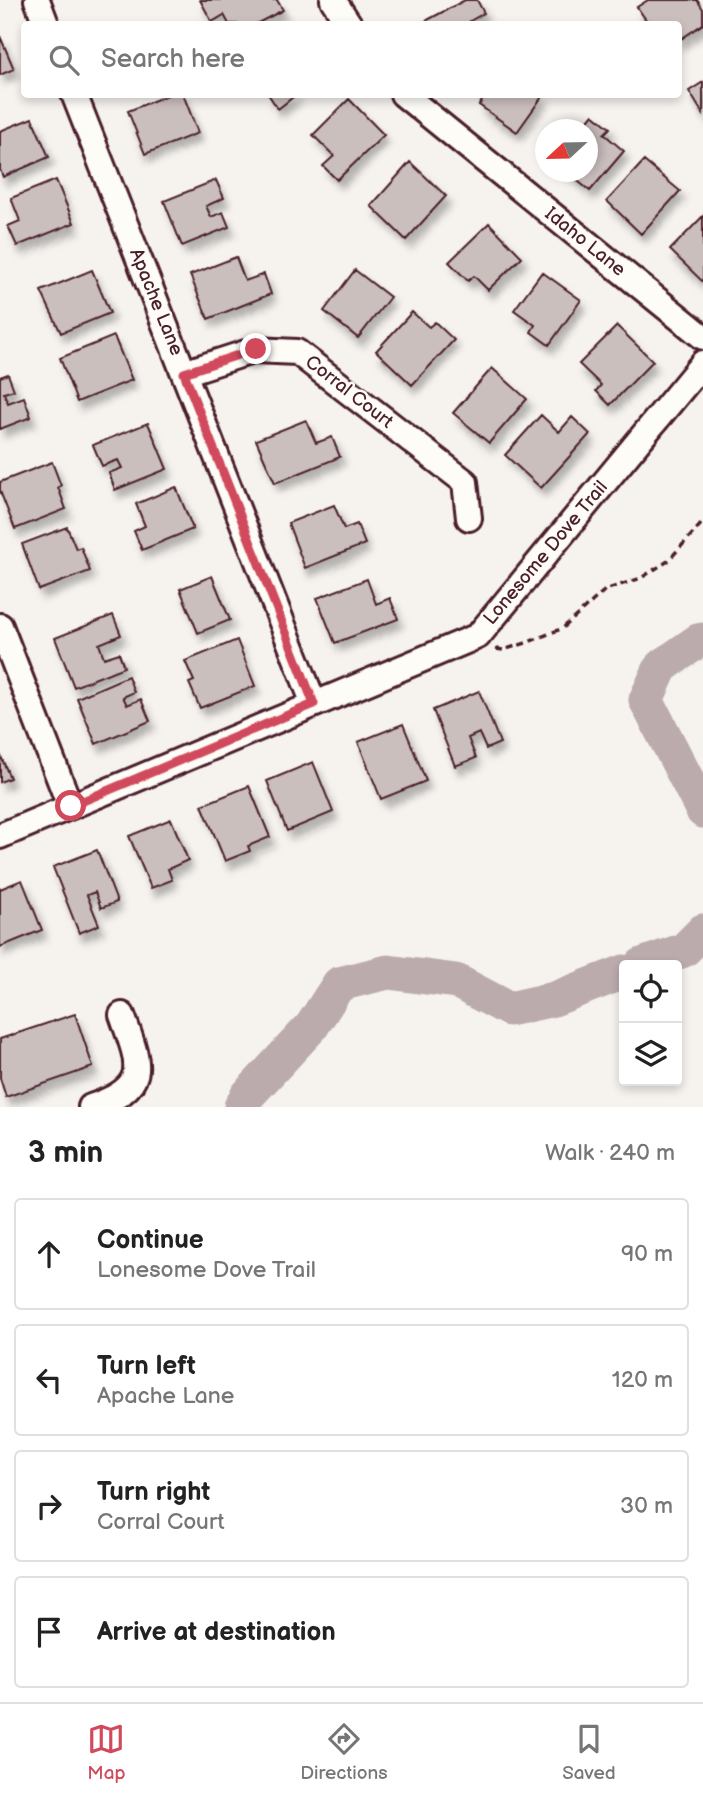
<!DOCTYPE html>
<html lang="en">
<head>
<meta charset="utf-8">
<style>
  body { margin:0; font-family:"Balsamiq Sans",sans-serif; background:#f2f2f2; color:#222 }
  .controls { position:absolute; right:21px; bottom:21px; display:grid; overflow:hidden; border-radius:7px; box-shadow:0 4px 10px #0003 }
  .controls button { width:63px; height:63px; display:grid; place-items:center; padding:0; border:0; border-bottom:2px solid #e0e0e0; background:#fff; color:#222; font:35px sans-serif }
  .compass { position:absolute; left:535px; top:119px; width:63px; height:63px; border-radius:50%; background:#fff; box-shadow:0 4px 10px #0003; rotate:248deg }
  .stop { position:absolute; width:21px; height:21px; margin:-16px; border:5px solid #d1495b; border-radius:50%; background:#fff }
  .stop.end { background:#d1495b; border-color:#fff; box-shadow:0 2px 7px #0008 }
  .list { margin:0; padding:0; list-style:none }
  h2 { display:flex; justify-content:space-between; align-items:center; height:91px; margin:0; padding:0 28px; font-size:30px }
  h2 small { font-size:23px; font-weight:400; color:#767676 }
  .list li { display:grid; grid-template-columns:46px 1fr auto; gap:21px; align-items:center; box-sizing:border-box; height:112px; margin:0 14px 14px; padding:0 14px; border:2px solid #e0e0e0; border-radius:7px }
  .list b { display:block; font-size:26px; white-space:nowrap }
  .list p { margin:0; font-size:23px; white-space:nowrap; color:#767676 }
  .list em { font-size:23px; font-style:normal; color:#767676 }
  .icon { flex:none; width:38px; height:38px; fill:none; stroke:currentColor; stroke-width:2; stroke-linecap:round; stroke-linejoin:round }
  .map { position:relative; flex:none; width:703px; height:1107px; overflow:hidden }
  .search { position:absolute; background:#fff; box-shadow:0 4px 10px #0003; left:21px; right:21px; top:21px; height:77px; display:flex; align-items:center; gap:18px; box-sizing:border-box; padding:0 24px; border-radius:7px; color:#767676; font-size:26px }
  .sheet { height:595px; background:#fff }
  nav { display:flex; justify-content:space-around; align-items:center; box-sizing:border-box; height:98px; border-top:2px solid #e0e0e0; background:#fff; font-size:19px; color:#767676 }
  nav a { display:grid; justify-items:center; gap:4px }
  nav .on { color:#d1495b }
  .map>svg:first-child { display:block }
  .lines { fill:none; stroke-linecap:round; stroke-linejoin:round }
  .river { stroke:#bbabac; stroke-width:35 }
  .building { fill:#cbbfbe; stroke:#4a1f2b; stroke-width:2; filter:url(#shadow) }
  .minor-casing { stroke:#4a1f2b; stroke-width:30 }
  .path { stroke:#4a1f2b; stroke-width:3.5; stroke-dasharray:7 5; stroke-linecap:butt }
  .minor { stroke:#fdfcf7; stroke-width:24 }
  .route { stroke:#d1495b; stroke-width:9 }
  .labels { text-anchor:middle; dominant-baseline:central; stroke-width:5; stroke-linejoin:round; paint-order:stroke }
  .street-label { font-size:19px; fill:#4a1f2b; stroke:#fdfcf7 }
</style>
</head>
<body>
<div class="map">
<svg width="703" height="1107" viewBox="0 0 703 1107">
  <defs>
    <filter id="shadow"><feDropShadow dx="4.5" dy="8" stdDeviation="3.5" flood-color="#0004"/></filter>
  </defs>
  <rect width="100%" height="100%" fill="#f6f3ef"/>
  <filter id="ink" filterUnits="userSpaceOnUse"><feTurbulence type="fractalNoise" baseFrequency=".0143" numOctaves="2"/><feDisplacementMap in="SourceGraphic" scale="14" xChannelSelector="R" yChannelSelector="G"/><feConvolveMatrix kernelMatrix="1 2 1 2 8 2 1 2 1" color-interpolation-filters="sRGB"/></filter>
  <g filter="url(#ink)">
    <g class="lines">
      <path class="river" d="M703,640L698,641L661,667L646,700L703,811
        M642,965L684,950L703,931
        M241,1107L247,1096L312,1026L339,984L388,972L456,981L509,1009L554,999L624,972"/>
    </g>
    <path class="building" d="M200,0H277L283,10L256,24H229L224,15L212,22Z
      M465,0H477L484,13L470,21L472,24H420Z
      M648,0H697L703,9V24L678,41V24H649L637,7Z
      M0,36L14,69L0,75Z
      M703,82V114L689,91Z
      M170,94H183L198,133L145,154L128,111Z
      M268,94H297L278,109Z
      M487,94H544L517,132L479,105Z
      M349,99L384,135L337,180L323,166L334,156L313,135Z
      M593,114L610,128L604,134L624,151L590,191L567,172H588V130H580Z
      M32,118L49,157L3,177L0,170V131Z
      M644,161L680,191L641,234L607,201Z
      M410,162L446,196L406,240L371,206Z
      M56,180L74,223L17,246L8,226L20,221L11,198Z
      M216,180L224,198L206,206L211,217L223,212L229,227L182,246L164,201Z
      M703,216V282L670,250Z
      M489,223L522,257L488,290L474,276L468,281L449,262Z
      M236,257L245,281L264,274L271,294L208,319L190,275Z
      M92,270L110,313L61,333L41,291Z
      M355,270L390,297L358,338L324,311Z
      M542,272L581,300L549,345L531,332L535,325L514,310Z
      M412,312L429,327L435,322L454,340L412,385L376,351Z
      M617,326L653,361L610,405L596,391L601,385L579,364Z
      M114,336L132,380L77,402L60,358Z
      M492,368L527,399L489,443L453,413Z
      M8,374L14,390L4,393L8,403L24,397L31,417L0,429V377Z
      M541,415L559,432L572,417L590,434L541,488L505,455Z
      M306,420L316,443L332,437L340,457L275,483L256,440Z
      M148,423L167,469L115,490L109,473L122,468L118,460L102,466L93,445Z
      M52,462L61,486L58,487L66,509L15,529L0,491V482Z
      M176,487L193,529L142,550L134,531L145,526L136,504Z
      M334,505L344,529L357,524L365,544L305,568L288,523Z
      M67,527L76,549L81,547L90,571L39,590L22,544Z
      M212,576L230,620L198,633L180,589Z
      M367,579L376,604L390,598L398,619L335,643L317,598Z
      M113,615L121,635L99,644L104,658L119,653L124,667L74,687L55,638Z
      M237,640L255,686L200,708L189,683L194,681L185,661Z
      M128,676L134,692L123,697L127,705L141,699L150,721L96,744L77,698Z
      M479,691L500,743L486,749L479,733L468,738L476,758L455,766L433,710Z
      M403,724L426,781L381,799L358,742Z
      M0,754L10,778L0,782Z
      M313,762L333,812L287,831L267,781Z
      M249,786L270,837L248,846L250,851L225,861L202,805Z
      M171,819L188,860L168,869L172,880L151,888L129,836Z
      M97,850L117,902L101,908L95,892L87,895L99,925L79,933L53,867Z
      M22,880L42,930L0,947V889Z
      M75,1014L93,1067L6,1097L0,1078V1039Z"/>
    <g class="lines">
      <g class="minor-casing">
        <path id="minor" d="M37,0L46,24
          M333,0L349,24
          M74,94L314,704
          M403,94L703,337
          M184,373L255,350L297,352L465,482L469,518
          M0,626L70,806
          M0,836L478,636L703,363
          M91,1107C151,1087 140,1065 122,1015"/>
      </g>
      <path class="path" d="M496,649L503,650L526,643L563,628L605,590L641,578L668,561L703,522"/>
      <use href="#minor" class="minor"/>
    </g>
  </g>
  <g class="lines" filter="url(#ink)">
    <path class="route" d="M71,806L314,704L184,373L256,349"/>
  </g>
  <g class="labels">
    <g class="street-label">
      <text transform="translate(585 242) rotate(39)">Idaho Lane</text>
      <text transform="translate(156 302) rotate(68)">Apache Lane</text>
      <text transform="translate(349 392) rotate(38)">Corral Court</text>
      <text transform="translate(546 553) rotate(-50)">Lonesome Dove Trail</text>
    </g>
  </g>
</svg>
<div class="controls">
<button><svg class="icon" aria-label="locate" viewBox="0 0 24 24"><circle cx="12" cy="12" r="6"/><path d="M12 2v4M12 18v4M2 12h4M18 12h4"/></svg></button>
<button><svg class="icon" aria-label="layers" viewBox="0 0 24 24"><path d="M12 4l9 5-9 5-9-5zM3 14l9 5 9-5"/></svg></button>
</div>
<svg class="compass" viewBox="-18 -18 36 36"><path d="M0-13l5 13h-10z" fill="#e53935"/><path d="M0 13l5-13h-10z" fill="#767676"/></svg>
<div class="stop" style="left:71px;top:806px"></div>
<div class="stop end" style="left:256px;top:349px"></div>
<div class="search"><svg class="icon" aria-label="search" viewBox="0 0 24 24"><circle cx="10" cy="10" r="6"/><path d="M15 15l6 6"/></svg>Search here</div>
</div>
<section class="sheet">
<h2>3 min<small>Walk · 240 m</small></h2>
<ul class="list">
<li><svg class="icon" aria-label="ahead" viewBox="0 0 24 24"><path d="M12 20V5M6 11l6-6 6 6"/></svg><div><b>Continue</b><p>Lonesome Dove Trail</p></div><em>90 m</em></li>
<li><svg class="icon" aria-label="left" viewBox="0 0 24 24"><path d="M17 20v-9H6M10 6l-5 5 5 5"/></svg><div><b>Turn left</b><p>Apache Lane</p></div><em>120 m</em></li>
<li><svg class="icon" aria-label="right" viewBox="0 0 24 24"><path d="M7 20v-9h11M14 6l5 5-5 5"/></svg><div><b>Turn right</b><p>Corral Court</p></div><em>30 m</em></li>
<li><svg class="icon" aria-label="arrive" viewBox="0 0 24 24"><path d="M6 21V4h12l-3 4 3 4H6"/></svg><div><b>Arrive at destination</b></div></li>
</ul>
</section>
<nav>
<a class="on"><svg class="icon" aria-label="map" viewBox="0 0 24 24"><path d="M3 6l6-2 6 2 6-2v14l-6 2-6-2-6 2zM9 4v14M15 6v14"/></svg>Map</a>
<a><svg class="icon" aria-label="directions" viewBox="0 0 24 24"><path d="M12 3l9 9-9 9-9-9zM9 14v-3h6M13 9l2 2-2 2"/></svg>Directions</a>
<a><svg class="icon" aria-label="saved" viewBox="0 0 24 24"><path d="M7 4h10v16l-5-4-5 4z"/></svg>Saved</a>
</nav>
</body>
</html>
